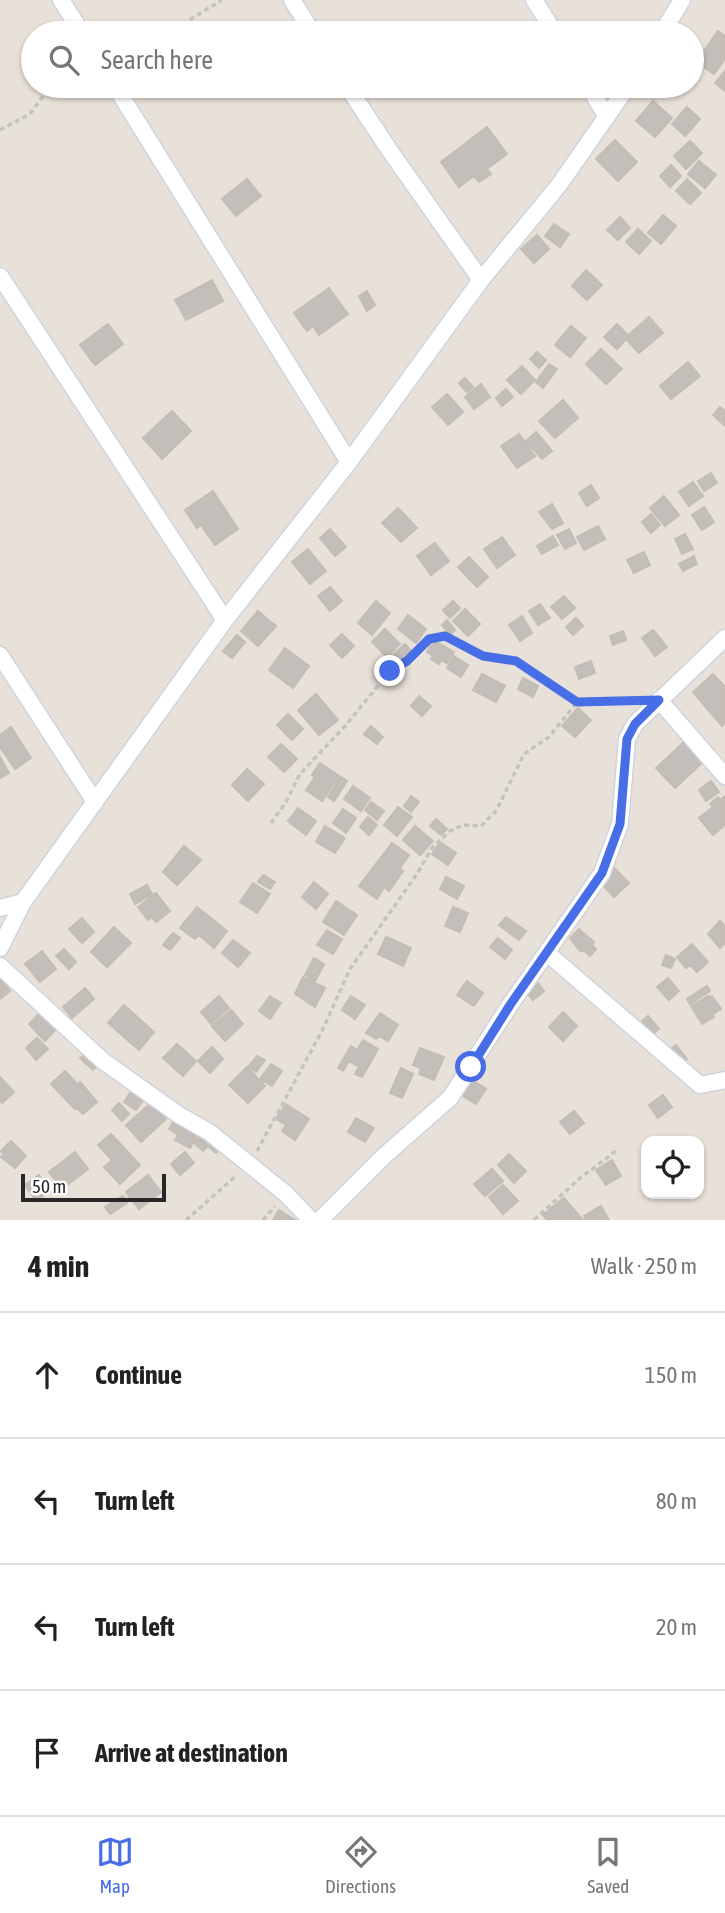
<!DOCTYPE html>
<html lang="en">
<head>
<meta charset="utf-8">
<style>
  body { margin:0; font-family:"Asap Condensed",sans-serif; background:#f6f6f6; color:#222 }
  .controls { position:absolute; right:21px; bottom:21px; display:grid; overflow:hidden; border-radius:14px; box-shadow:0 2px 5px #0004 }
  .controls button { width:63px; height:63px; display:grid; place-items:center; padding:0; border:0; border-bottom:2px solid #e0e0e0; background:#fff; color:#222; font:35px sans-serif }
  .scale { position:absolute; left:21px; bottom:18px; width:145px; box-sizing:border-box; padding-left:7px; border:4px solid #272727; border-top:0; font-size:19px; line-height:24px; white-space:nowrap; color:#272727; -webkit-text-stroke:5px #fff; paint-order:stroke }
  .stop { position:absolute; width:21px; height:21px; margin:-16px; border:5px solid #476ee7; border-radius:50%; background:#fff }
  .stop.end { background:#476ee7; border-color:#fff; box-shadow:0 2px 7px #0008 }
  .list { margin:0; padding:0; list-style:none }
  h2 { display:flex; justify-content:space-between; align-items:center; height:91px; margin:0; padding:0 28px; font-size:30px }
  h2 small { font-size:23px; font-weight:400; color:#767676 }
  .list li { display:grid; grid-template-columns:46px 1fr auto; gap:21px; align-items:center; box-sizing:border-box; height:126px; padding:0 28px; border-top:2px solid #e0e0e0 }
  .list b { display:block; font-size:26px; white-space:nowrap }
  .list em { font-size:23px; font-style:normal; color:#767676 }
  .icon { flex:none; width:38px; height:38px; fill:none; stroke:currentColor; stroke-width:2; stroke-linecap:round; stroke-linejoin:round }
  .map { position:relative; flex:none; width:725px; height:1220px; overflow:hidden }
  .search { position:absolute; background:#fff; box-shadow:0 2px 5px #0004; left:21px; right:21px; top:21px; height:77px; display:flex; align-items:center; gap:18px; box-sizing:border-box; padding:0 24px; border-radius:38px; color:#767676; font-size:26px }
  .sheet { height:595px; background:#fff }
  nav { display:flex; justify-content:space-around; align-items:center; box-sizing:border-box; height:98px; border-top:2px solid #e0e0e0; background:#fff; font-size:19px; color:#767676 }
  nav a { display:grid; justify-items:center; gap:4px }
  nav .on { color:#476ee7 }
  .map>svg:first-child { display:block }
  .building { fill:#c3beb9; stroke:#c3bdb4; stroke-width:2 }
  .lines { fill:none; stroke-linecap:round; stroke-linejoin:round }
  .street-casing { stroke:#cfd3df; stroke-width:19 }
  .path { stroke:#c3c3c3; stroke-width:3.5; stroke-dasharray:5 3.5; stroke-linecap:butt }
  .street { stroke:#fff; stroke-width:16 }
  .route { stroke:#476ee7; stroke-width:9 }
</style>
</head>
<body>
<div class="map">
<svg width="725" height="1220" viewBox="0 0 725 1220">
  <rect width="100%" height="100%" fill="#e8e1d9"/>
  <path class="building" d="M718,31L725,36V59L714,74L696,62Z
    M725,71V91L715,83Z
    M653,101L672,118L655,137L636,121Z
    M687,107L700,119L685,136L672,124Z
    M487,127L507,154L487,169L491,174L479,182L474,176L459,187L441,162Z
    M615,140L637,162L618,181L596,159Z
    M690,141L702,153L686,169L674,156Z
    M699,161L716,175L705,188L688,174Z
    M671,165L681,176L670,187L660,176Z
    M247,179L261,196L236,216L222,199Z
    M687,179L701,193L690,204L676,191Z
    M663,215L676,226L661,244L648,233Z
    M620,217L630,228L618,240L607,230Z
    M554,224L569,234L560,247L545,236Z
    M638,229L651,241L639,254L626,242Z
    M537,235L549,249L534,263L521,249Z
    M586,270L602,285L587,300L572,286Z
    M212,280L223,301L186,320L175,300Z
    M329,288L348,314L319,335L313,326L307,331L294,313Z
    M367,291L375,305L367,311L359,296Z
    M649,317L663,333L639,353L625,338Z
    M108,324L123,344L95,365L80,345Z
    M617,324L629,336L617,349L604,337Z
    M571,326L586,338L570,357L555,345Z
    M601,349L622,369L606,384L586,364Z
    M537,352L546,360L539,368L530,359Z
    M688,362L700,376L671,399L660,386Z
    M549,364L557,369L543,388L536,382Z
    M522,366L535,380L521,394L507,380Z
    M465,378L473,387L467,392L459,383Z
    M481,384L490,397L474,409L465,397Z
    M506,389L513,397L502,406L496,398Z
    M447,394L463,412L448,425L432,407Z
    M563,400L578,418L555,438L539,421Z
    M720,407L725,411L724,425L713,415Z
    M172,411L191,431L162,459L143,438Z
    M536,432L552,451L542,459L526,441Z
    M519,434L535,456L517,468L501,446Z
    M711,473L717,483L704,491L698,481Z
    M693,482L703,496L689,506L679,492Z
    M591,485L599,498L587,506L579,493Z
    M213,491L238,529L215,545L201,525L197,528L185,510Z
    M664,496L679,515L665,526L650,508Z
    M552,504L563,523L552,529L539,512Z
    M704,507L714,522L702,530L692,515Z
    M398,508L417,528L401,542L382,523Z
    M651,514L660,525L651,533L642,522Z
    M598,526L605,539L584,550L577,537Z
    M330,529L346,547L335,556L320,538Z
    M569,529L576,543L565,549L557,535Z
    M685,534L693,549L682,554L675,539Z
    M553,536L558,545L542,554L537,546Z
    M502,537L515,555L497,568L484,549Z
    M435,543L449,561L431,575L417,556Z
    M308,549L326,571L310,584L292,562Z
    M644,552L650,565L634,573L627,560Z
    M694,556L697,564L683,571L679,564Z
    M469,557L488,577L477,587L458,567Z
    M330,587L342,601L330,611L318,596Z
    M564,596L575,608L562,619L551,607Z
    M376,601L390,613L372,635L358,623Z
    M453,601L460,608L450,618L443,610Z
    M540,604L550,618L538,625L529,611Z
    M465,609L480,624L468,636L453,621Z
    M258,611L276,626L258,646L241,631Z
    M408,615L426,629L416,643L398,629Z
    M522,616L532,633L520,641L509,625Z
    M576,618L583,626L573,635L566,627Z
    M447,620L455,630L450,635L442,625Z
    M385,629L400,644L387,657L372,642Z
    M653,630L667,647L655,656L642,638Z
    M623,631L626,640L613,645L610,636Z
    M342,634L354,646L342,658L330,645Z
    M237,635L245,642L232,658L223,651Z
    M433,640L454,652L447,663L441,660L439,664L431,659L433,656L427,652Z
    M405,644L411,651L397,664L391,657Z
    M285,648L309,666L293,688L269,670Z
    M454,656L468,665L461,677L447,668Z
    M591,661L595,673L579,679L575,667Z
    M482,674L505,686L496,702L473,690Z
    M713,674L725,687V723L722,726L693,692Z
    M523,678L538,686L533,697L518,689Z
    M316,694L338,720L319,735L298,710Z
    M419,696L431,706L422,716L411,706Z
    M578,708L591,720L575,737L562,726Z
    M288,714L303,729L292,740L277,725Z
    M371,726L383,737L377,744L364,734Z
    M11,727L31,758L15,769L0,747V735Z
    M684,742L703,762L675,788L656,768Z
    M281,744L297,759L284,772L268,757Z
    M0,757L9,773L0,778Z
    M320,763L339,776L322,801L306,790L315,777L312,775Z
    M247,769L264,784L248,801L232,785Z
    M341,777L347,781L334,801L328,797Z
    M711,781L719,792L706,801L699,790Z
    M353,786L370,798L361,811L344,799Z
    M411,796L419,802L411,812L404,806Z
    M725,796V825L713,835L699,818L713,807L710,804L718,797L720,800Z
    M371,802L384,811L377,820L365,810Z
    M398,807L412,817L397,836L384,825Z
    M298,808L316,821L306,835L288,821Z
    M343,809L356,818L346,833L333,823Z
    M368,817L377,825L369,835L360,827Z
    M436,819L447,829L441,835L430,826Z
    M325,826L345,838L335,853L316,842Z
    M415,826L433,841L420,855L403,840Z
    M440,842L456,853L448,865L432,854Z
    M392,843L409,855L400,868L403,871L389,891L384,887L377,899L359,886Z
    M184,846L201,860L177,885L163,872Z
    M613,867L629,883L614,897L599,881Z
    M263,875L275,882L270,889L258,882Z
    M446,877L464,886L457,899L440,889Z
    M314,882L328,894L316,909L302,897Z
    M253,883L270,894L257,913L240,902Z
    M147,885L152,894L135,904L130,894Z
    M156,893L170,911L156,922L152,917L148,920L138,907Z
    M336,901L357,915L344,935L323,922Z
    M197,907L227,931L214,948L199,935L195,939L180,928Z
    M453,907L468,913L460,932L445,926Z
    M506,917L526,931L519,940L499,925Z
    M82,918L94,932L82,943L69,929Z
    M720,921L725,926V943L720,948L708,934Z
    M114,927L131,943L107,967L91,952Z
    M579,929L594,942L592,945L596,949L590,956L585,951H580L570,938Z
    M327,930L342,939L333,954L317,945Z
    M173,933L180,938L170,950L163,945Z
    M386,937L411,948L403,966L378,954Z
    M498,938L512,950L505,959L490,947Z
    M233,940L250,953L238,967L222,953Z
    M692,944L708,962L697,972L690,965L686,968L677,957Z
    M64,949L76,962L69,969L56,956Z
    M42,951L56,969L40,982L25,964Z
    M666,955L675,959L671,968L662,965Z
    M314,958L324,964L315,981L305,975Z
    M303,977L325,988L315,1007L295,994Z
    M668,978L679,991L669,1000L657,987Z
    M0,979L10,991L0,999Z
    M535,979L544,991L533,1000L523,988Z
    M467,981L483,993L474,1006L457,995Z
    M707,986L710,991L690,1004L687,999Z
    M85,988L94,999L72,1018L63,1007Z
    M219,996L229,1008L211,1024L201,1012Z
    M270,996L281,1003L270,1019L259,1011Z
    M351,996L365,1005L355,1019L342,1010Z
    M708,996L710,998L712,996L721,1009L713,1014L714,1017L702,1024L691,1006Z
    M124,1005L154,1032L139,1050L108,1023Z
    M231,1010L243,1024L225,1041L212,1026Z
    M42,1011L58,1027L45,1041L29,1024Z
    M563,1012L577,1026L563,1041L549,1027Z
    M380,1013L398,1025L388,1041L379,1036L376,1039L366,1033Z
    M648,1016L659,1029L646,1040L635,1027Z
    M37,1038L48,1049L36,1060L26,1048Z
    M363,1040L378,1049L362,1077L355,1074L359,1067L349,1061L343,1071L338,1068L351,1046L357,1050Z
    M177,1044L196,1061L183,1076L163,1058Z
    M676,1045L687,1059L673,1069L662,1055Z
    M212,1047L223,1059L210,1073L198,1061Z
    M420,1048L444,1057L434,1080L419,1074L421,1068L413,1065Z
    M85,1054L97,1065L93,1070L80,1058Z
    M257,1056L265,1060L256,1072L249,1066Z
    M271,1064L282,1071L272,1086L260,1079Z
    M247,1067L265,1086L248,1103L229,1085Z
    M401,1068L413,1074L402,1098L390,1093Z
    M65,1071L78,1085L80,1082L97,1102L83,1114L77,1108L75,1109L51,1084Z
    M466,1076L486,1089L476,1104L456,1092Z
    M0,1077L14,1092L2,1103L0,1101Z
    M132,1090L145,1098L136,1110L124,1102Z
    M663,1095L672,1107L658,1118L649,1105Z
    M119,1103L129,1114L122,1121L112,1110Z
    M151,1103L166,1119L141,1142L126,1125Z
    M286,1104L309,1119L295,1140L282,1131L286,1125L276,1119Z
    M574,1111L584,1123L570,1134L560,1122Z
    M356,1118L374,1128L365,1142L348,1132Z
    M175,1119L199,1132L190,1148L175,1140L178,1135L169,1129Z
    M206,1130L223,1145L216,1153L208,1146L203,1151L194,1143Z
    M111,1134L140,1165L120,1184L104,1167L112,1160L98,1145Z
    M11,1141L26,1156L15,1168L1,1157L4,1154L1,1151Z
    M75,1152L88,1169L62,1189L49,1172Z
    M185,1152L194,1163L180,1175L171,1164Z
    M509,1154L526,1171L514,1183L498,1165Z
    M612,1160L621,1176L606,1185L596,1170Z
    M492,1169L503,1181L485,1196L474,1184Z
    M39,1175L50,1191L36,1201L25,1185Z
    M148,1175L161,1192L139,1209L126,1192Z
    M503,1185L518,1201L503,1214L489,1197Z
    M123,1196L127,1203L110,1214L105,1207Z
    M564,1198L582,1219L547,1220L543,1215Z
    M601,1206L609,1220H586L584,1216Z
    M279,1210L295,1220H273Z"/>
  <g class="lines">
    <g class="street-casing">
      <path id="street" d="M61,0L82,33
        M292,0L313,33
        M534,0L555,33
        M662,33L682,0
        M115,86L349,462
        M347,86L390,151L481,280
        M588,86L607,117
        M0,276L225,620
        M0,655L95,802
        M659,700L725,776
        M0,908L23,902
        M0,948L23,902L225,620L349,462L481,280L559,185L628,86
        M547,953L700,1085L725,1080
        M0,966L103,1061L179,1115L209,1132L286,1194L311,1220
        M320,1220L384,1156L450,1098L510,1005L602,873L620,824L627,739L635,724L725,638"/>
    </g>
    <path class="path" d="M168,33L222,0
      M0,130L30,114L47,91L58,86
      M271,823L286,802L300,774L346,725L390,671L407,661L429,639L445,636L483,656L516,661L577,702L634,701
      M257,1151L322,1031L350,969L417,874L432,848L450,831L463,825L481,826L496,811L524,754L549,737L577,702
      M186,1220L237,1175
      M263,1220L275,1206
      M534,1220L579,1179L616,1151"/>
    <use href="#street" class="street"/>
  </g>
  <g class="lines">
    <path class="route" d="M390,671L407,661L429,639L445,636L483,656L516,661L577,702L659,700L635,724L627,739L620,824L602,873L510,1005L471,1067"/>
  </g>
</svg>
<div class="controls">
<button><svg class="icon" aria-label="locate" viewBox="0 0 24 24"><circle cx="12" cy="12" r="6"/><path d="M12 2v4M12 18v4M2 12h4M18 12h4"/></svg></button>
</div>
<div class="scale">50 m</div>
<div class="stop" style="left:471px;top:1067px"></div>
<div class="stop end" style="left:390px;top:671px"></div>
<div class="search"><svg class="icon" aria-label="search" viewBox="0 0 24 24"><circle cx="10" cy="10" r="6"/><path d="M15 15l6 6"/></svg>Search here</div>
</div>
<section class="sheet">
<h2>4 min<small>Walk · 250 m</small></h2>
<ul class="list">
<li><svg class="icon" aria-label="ahead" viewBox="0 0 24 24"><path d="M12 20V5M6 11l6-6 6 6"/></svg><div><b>Continue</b></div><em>150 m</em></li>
<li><svg class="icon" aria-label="left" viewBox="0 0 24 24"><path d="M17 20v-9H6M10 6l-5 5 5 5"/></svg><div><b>Turn left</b></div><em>80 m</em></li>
<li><svg class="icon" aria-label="left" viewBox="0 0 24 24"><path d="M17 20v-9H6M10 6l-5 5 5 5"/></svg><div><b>Turn left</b></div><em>20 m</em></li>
<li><svg class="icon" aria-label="arrive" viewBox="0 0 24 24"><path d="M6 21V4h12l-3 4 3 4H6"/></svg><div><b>Arrive at destination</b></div></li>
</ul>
</section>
<nav>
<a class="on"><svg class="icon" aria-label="map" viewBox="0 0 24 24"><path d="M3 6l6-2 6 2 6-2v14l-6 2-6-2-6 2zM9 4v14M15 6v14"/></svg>Map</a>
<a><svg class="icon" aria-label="directions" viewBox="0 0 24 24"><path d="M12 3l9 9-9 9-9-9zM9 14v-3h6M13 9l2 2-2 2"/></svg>Directions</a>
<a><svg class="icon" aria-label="saved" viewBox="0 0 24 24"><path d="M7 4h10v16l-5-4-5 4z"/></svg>Saved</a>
</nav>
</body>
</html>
